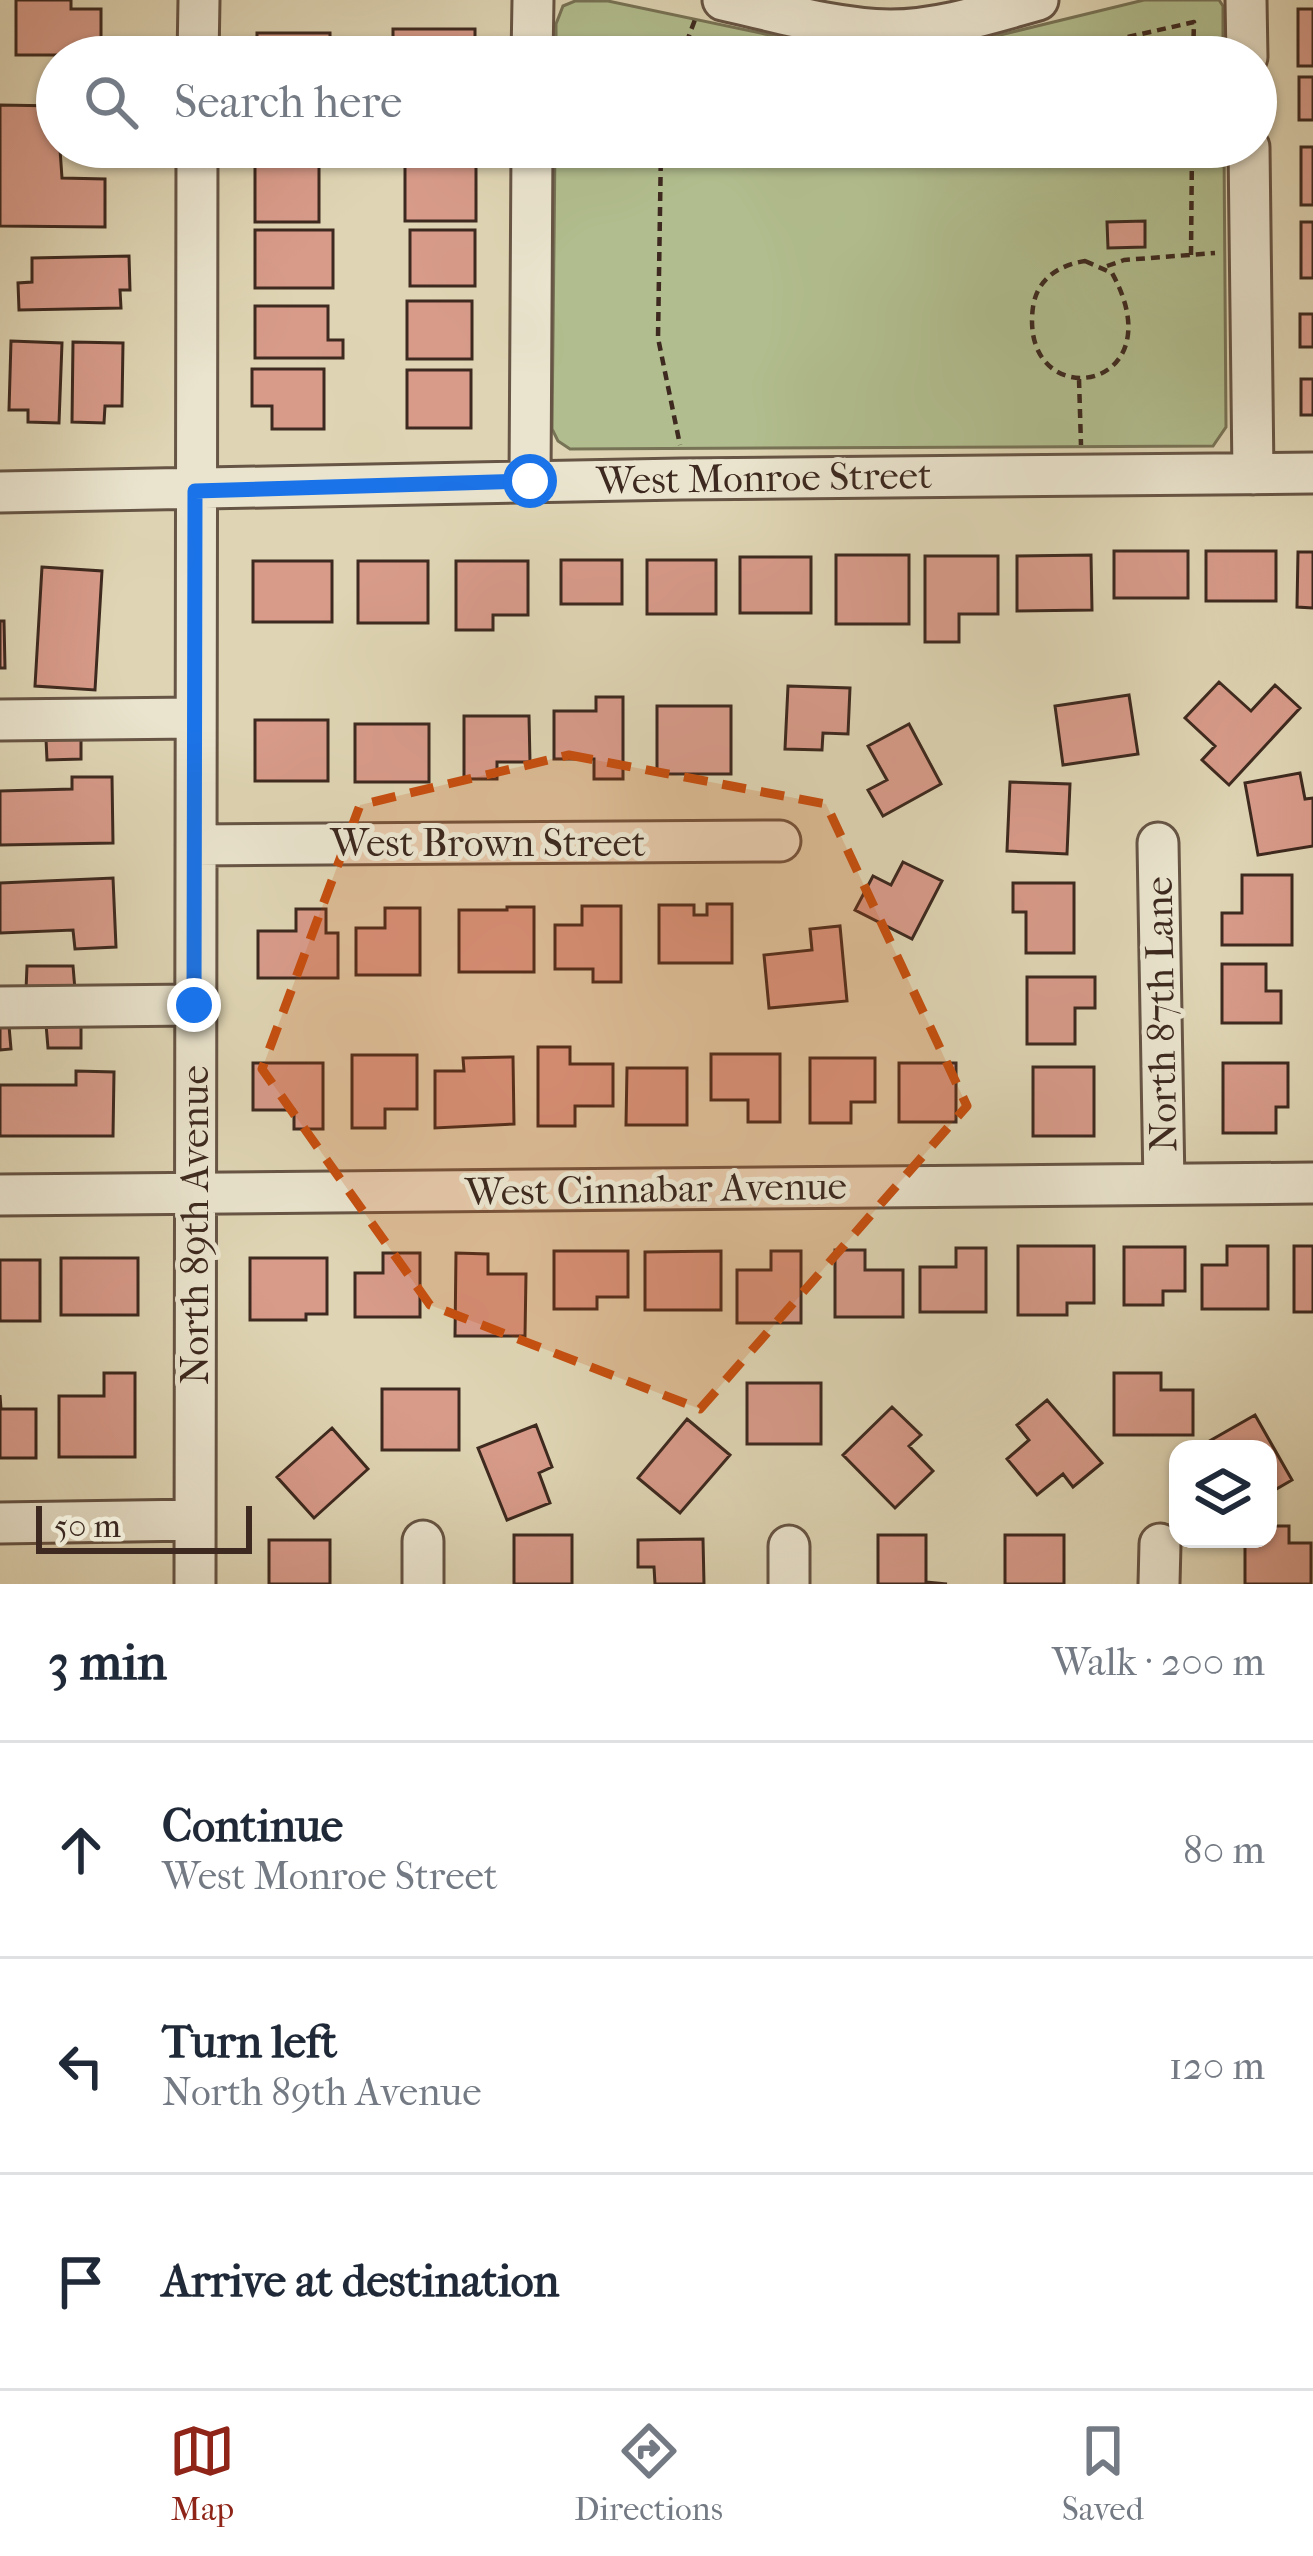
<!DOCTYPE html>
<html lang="en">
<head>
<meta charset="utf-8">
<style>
  body { margin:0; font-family:"IM FELL French Canon",serif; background:#f6f6f7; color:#1f2937 }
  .controls { position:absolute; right:36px; bottom:36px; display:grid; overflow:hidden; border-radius:24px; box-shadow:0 3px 9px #0004 }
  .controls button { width:108px; height:108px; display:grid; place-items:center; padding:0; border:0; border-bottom:3px solid #e0e1e3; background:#fff; color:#1f2937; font:60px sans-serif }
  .scale { position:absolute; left:36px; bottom:30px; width:216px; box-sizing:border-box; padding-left:12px; border:6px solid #3d291f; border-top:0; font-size:33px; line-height:42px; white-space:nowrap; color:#3d291f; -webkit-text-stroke:9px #eae4ce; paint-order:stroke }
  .stop { position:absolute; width:36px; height:36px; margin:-27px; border:9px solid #1a73e8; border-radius:50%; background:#fff }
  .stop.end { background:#1a73e8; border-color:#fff; box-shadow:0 3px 12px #0008 }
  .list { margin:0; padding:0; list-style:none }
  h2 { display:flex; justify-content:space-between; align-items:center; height:156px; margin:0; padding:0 48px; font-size:51px }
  h2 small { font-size:39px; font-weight:400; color:#747a83 }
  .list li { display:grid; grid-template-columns:78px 1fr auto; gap:36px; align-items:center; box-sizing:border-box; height:216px; padding:0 48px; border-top:3px solid #e0e1e3 }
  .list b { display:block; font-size:45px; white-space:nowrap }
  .list p { margin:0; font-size:39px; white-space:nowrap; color:#747a83 }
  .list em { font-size:39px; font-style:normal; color:#747a83 }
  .icon { flex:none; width:66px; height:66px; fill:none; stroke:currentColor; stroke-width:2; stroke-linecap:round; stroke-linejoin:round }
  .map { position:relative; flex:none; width:1313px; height:1584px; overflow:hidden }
  .search { position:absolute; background:#fff; box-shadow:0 3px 9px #0004; left:36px; right:36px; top:36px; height:132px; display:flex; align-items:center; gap:30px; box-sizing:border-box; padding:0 42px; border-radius:66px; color:#747a83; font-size:45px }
  .sheet { height:804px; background:#fff }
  nav { display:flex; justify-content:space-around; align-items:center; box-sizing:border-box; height:168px; border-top:3px solid #e0e1e3; background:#fff; font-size:33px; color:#747a83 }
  nav a { display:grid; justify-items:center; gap:6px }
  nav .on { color:#8f2418 }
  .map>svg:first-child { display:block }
  .green { fill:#b1bd8e; stroke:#777356; stroke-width:3 }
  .building { fill:#d89b8a; stroke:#3d291f; stroke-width:3 }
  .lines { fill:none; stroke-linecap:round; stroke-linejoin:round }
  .minor-casing { stroke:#665444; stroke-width:45 }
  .path { stroke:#3d291f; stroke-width:4.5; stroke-dasharray:9 6; stroke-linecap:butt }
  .minor { stroke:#eae4ce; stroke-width:39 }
  .route { stroke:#1a73e8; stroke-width:15 }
  .marked { fill:#c64f10; fill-opacity:0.2; stroke:#c64f10; stroke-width:9; stroke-dasharray:24 15; stroke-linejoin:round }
  .labels { text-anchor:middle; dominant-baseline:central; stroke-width:10; stroke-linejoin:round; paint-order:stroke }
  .street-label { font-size:39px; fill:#3d291f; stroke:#eae4ce }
</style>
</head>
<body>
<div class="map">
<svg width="1313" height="1584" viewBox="0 0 1313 1584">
  <rect width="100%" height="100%" fill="#dfd5b4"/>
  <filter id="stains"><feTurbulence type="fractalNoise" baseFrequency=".00167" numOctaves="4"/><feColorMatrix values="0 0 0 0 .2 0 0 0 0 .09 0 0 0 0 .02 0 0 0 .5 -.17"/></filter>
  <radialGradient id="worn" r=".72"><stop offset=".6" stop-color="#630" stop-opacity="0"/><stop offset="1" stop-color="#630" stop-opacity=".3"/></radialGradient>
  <path class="green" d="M1144,0H1219L1223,6V57H556V24L563,6L575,1H608L827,47L922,54Z
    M555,147H1224L1226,427L1213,446L570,449L558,441L552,429Z"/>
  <path class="building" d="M16,0H71V9H101V55H16Z
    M1298,9H1313V66H1298Z
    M393,29H475V57H393Z
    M257,33H330V57H257Z
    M1299,77H1313V120H1299Z
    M0,105L57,106L62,178L105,179V227L0,226Z
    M259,147H325V152H259Z
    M1301,147H1313V205H1301Z
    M255,164H319V222H255Z
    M405,165H476V221H405Z
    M1145,221V247L1108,248L1107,222Z
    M1301,222H1313V278H1301Z
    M255,230H333V288H255Z
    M410,230H475V286H410Z
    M129,256L130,290H120L121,308L19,310L18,283L32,282V258Z
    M407,301H472V359H407Z
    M255,306H328V340H343V358H255Z
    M1300,314H1313V347H1300Z
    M11,341L62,343L59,423L28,422V410H9Z
    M73,342L123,343L122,406H105L104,423L72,422Z
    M252,369H324V429H272V406H252Z
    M407,370H471V428H407Z
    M1301,379H1313V415H1301Z
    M1114,551H1188V598H1114Z
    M1206,551H1276V601H1206Z
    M1298,552H1313V608L1297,607Z
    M836,555H909V624H836Z
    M1091,555L1092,610L1017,611V556Z
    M925,556H998V614H959V642H925Z
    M740,557H811V613H740Z
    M561,560H622V604H561Z
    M647,560H716V614H647Z
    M253,561H332V622H253Z
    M358,561H428V623H358Z
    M456,561H528V615H493V630H456Z
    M42,567L102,571L95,690L35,686Z
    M0,621H4L5,668H0Z
    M1219,682L1251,711L1275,685L1300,708L1229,785L1202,760L1215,746L1185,718Z
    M788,686L850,688L848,734L823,733L822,750L785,749Z
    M1129,695L1138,754L1063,765L1055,706Z
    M596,697H623V779H594V759H554V711H596Z
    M657,706H731V774H657Z
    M464,716H529L530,762H497V779H464Z
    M255,720H328V781H255Z
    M355,724H429V782H355Z
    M909,724L941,784L883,816L868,790L887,780L868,746Z
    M81,738V759L47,760L46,739Z
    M1300,773L1305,799L1313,798V846L1258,855L1245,783Z
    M72,777H112L113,843L0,845V791L72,789Z
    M1010,782L1070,784L1067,854L1007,851Z
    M903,862L942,881L912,939L855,910L873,876L891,885Z
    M1242,875H1292V945H1222V913H1242Z
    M113,878L116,947L75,949L73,930L0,933V883Z
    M1013,883H1074V953H1026V912H1013Z
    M707,904H732V963H659V905H694V915H707Z
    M582,906H621V982H593V969H555V925H582Z
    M507,907H534V972H459V910H507Z
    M385,908H420V975H356V928H385Z
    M296,909H326V933H338V978H258V931H296Z
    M840,926L847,1001L769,1008L764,955L812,950L810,929Z
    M1222,964H1266V991H1281V1023H1222Z
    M27,966H73L75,990H26Z
    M1027,977H1095V1008H1075V1044H1027Z
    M46,1024H81V1048H48Z
    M0,1026H9L11,1049L0,1050Z
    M538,1047H570V1064H613V1106H575V1126H538Z
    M711,1054H780V1122H748V1100H711Z
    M352,1055H417V1109H385V1128H352Z
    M513,1057L514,1124L435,1128V1071H464L463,1058Z
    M810,1058H875V1102H851V1123H810Z
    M253,1063H323V1129H294V1110H253Z
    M899,1063H956V1122H899Z
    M1223,1063H1288V1107H1276V1133H1223Z
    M1033,1067H1094V1136H1033Z
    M627,1068H687V1125H626Z
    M76,1071L114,1072L113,1136H0V1085H76Z
    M1018,1246H1094V1303H1067V1315H1018Z
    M1227,1246H1268V1309H1202V1265H1227Z
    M1294,1246H1313V1312H1294Z
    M1124,1247H1185V1291H1163V1305H1124Z
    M956,1248H986V1312H920V1267H956Z
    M835,1250H865V1270H903V1317H835Z
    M554,1251H628V1297H597V1309H554Z
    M721,1251V1310H645V1252Z
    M771,1251H801V1323H737V1270H771Z
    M383,1253H420V1317H355V1273H383Z
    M456,1253L488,1254V1274H526L525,1336H455Z
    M61,1258H138V1315H61Z
    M250,1258H327V1314H306V1320H250Z
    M0,1260H40V1321H0Z
    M104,1373H135V1457H59V1396H104Z
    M1114,1373H1161V1390H1193V1435H1114Z
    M747,1383H821V1444H747Z
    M382,1389H459V1450H382Z
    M0,1395L1,1409H36V1458H0Z
    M1047,1400L1102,1463L1073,1487L1063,1474L1037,1495L1007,1459L1029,1440L1017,1425Z
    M892,1407L921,1435L909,1446L933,1471L895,1508L843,1455Z
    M1255,1415L1292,1480L1268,1494V1449H1210L1206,1443Z
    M687,1419L730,1455L680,1513L638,1478Z
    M536,1425L552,1467L539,1473L550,1503L507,1520L478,1448Z
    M332,1428L368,1469L314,1518L277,1477Z
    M1268,1526H1289V1543H1311V1584H1245V1539H1268Z
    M514,1535H572V1584H514Z
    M878,1535H926V1582L947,1584H878Z
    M1005,1535H1064V1584H1005Z
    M703,1539L704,1584H655L654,1567H638V1540Z
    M269,1540H330V1584H269Z"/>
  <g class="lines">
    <g class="minor-casing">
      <path id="minor" d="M723,0C777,12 835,29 890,30C939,30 991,13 1038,0
        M1246,0L1247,57
        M198,57L199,0
        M532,57L533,0
        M1249,147L1253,474
        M530,481L532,147
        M0,492L681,479L1313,473
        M0,720L195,718
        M1158,843L1164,1184
        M196,845L780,841
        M0,1007L194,1005
        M0,1195L1313,1183
        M0,1523L195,1520
        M423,1541V1584
        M789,1546V1584
        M195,1584L197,147
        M1159,1584L1160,1544"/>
    </g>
    <path class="path" d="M686,46L739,57
      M681,57L696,17
      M1040,57L1194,22L1193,57
      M661,147L658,338L680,445
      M1191,255L1192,147
      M1085,261L1112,273C1179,394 1018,417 1033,307C1037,279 1059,265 1085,261Z
      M1107,266L1124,260L1215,253
      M1079,379L1081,445"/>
    <use href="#minor" class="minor"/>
  </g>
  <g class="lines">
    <path class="route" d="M194,1005L195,491L530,481"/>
  </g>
  <path class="marked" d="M569,755L826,804L967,1106L700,1409L430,1305L262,1069L360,805Z"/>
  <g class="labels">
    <g class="street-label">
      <text transform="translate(764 478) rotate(-1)">West Monroe Street</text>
      <text x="488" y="843">West Brown Street</text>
      <text transform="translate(1161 1014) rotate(-91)">North 87th Lane</text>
      <text transform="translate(656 1189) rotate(-1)">West Cinnabar Avenue</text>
      <text transform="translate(195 1225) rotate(-90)">North 89th Avenue</text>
    </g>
  </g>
  <rect width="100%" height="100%" filter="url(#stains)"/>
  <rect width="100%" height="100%" fill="url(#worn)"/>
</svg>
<div class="controls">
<button><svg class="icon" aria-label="layers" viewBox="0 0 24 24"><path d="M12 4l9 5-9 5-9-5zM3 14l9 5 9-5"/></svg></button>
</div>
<div class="scale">50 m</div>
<div class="stop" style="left:530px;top:481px"></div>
<div class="stop end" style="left:194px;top:1005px"></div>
<div class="search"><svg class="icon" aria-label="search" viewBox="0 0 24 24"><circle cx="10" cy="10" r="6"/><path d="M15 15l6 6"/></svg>Search here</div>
</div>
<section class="sheet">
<h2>3 min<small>Walk · 200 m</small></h2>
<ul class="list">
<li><svg class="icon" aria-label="ahead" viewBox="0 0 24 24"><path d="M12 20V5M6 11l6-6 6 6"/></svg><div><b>Continue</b><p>West Monroe Street</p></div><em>80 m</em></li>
<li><svg class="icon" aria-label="left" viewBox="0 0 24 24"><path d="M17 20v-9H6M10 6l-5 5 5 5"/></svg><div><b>Turn left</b><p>North 89th Avenue</p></div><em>120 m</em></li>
<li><svg class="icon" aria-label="arrive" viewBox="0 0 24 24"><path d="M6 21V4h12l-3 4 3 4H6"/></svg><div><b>Arrive at destination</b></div></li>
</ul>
</section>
<nav>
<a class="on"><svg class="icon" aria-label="map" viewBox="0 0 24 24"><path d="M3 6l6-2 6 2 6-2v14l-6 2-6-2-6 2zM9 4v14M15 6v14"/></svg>Map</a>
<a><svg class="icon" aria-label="directions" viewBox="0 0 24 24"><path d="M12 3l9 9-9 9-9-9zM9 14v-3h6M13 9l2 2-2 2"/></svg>Directions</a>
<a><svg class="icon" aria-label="saved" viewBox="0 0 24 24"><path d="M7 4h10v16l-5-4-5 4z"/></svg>Saved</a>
</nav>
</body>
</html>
